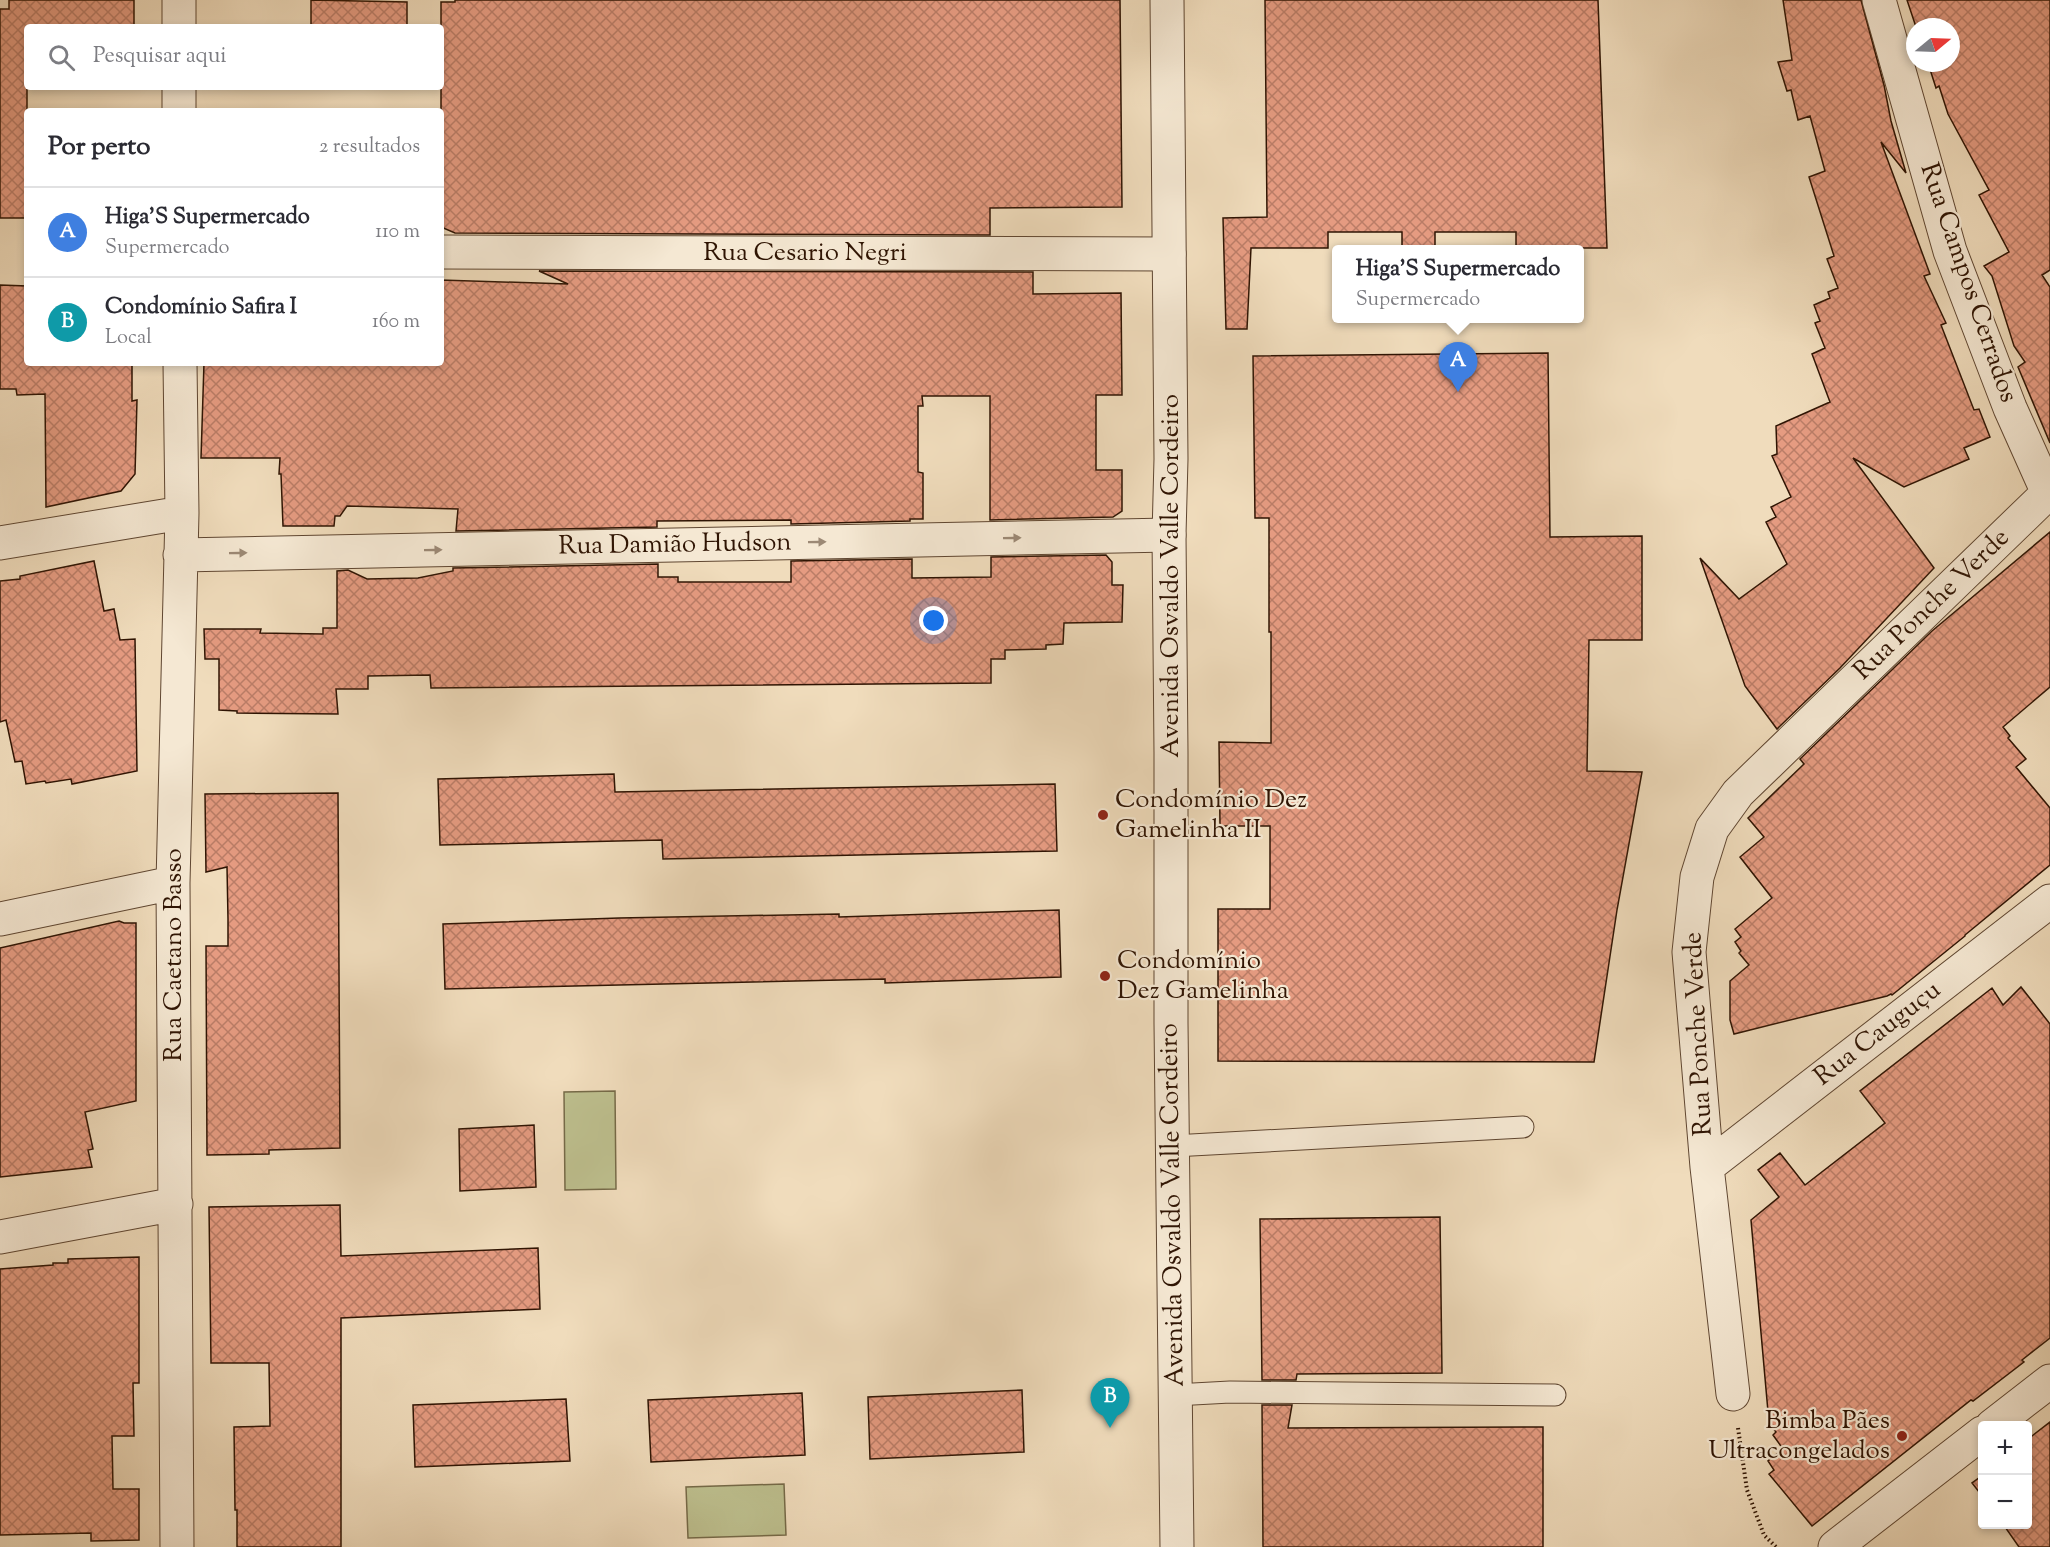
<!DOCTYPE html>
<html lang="pt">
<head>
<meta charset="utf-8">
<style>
  body { margin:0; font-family:"Sorts Mill Goudy",serif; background:#f7f7f7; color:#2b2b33 }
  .controls { position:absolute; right:18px; bottom:18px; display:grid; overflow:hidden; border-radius:6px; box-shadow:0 3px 9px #0003 }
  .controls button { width:54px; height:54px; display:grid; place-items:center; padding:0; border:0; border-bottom:2px solid #e1e1e2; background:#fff; color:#2b2b33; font:30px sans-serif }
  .compass { position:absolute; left:1906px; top:18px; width:54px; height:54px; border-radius:50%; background:#fff; box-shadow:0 3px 9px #0003; rotate:71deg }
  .you { position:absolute; left:934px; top:621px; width:21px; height:21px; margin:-15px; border:4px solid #fff; border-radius:50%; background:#1a73e8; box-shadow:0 0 0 9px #1a73e833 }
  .badge { display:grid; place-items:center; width:39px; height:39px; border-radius:50%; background:#b45309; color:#fff; font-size:20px; font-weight:700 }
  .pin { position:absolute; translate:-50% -50px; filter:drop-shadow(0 2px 3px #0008) }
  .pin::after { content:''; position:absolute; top:32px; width:21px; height:18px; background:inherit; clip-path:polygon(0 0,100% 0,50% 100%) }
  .popup { position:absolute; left:1332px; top:245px; width:252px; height:78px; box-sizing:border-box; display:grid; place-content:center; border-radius:6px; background:#fff; filter:drop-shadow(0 2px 4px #0005); font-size:20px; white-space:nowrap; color:#7c7c81 }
  .popup b { font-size:22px; color:#2b2b33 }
  .popup::after { content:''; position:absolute; left:50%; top:100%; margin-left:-12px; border:12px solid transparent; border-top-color:#fff }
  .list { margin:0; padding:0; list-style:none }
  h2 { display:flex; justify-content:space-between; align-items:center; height:78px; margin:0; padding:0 24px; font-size:26px }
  h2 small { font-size:20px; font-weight:400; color:#7c7c81 }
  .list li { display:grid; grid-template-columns:39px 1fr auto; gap:18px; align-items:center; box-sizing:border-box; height:90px; padding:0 24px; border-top:2px solid #e1e1e2 }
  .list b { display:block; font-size:22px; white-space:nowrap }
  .list p { margin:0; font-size:20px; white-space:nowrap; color:#7c7c81 }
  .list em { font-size:20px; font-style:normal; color:#7c7c81 }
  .icon { flex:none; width:33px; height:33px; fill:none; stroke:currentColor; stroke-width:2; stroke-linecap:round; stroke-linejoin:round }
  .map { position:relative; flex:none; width:2050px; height:1547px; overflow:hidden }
  .search { position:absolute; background:#fff; box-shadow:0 3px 9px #0003; left:24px; top:24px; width:420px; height:66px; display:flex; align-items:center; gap:15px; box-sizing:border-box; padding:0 21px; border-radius:6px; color:#7c7c81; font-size:22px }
  .panel { position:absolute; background:#fff; box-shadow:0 3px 9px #0003; left:24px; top:108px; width:420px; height:258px; border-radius:6px }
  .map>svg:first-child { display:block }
  .park { fill:#bdbf8e; stroke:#766a48; stroke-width:1.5 }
  .building { fill:url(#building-cross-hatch); stroke:#2f1403; stroke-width:1.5 }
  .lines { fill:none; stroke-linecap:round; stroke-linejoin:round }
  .service-casing { stroke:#5f4631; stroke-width:23 }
  .minor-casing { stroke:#5f4631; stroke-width:35 }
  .tertiary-casing { stroke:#5f4631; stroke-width:35 }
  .path { stroke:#2f1403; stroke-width:4; stroke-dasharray:1.5 3; stroke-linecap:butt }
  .service { stroke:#f5e8d3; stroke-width:21 }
  .minor { stroke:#f5e8d3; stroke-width:33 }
  .tertiary { stroke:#f5e8d3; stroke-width:33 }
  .oneway { fill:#9c8975 }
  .poi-dot { fill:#8f2418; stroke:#f5e8d3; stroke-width:2 }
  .labels { text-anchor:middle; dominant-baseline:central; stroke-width:4.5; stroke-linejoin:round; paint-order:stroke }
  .street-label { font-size:26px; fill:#2f1403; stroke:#f5e8d3 }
  .poi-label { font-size:26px; fill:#2f1403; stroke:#f5e8d3; text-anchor:start }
</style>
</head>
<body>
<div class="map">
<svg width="2050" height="1547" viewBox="0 0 2050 1547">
  <defs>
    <pattern id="building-cross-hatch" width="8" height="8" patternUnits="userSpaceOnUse" patternTransform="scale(1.5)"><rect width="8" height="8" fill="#e59b81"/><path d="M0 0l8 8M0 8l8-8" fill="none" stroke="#ba7d67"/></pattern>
  </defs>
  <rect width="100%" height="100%" fill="#f0dcbc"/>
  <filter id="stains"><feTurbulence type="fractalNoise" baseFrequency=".00333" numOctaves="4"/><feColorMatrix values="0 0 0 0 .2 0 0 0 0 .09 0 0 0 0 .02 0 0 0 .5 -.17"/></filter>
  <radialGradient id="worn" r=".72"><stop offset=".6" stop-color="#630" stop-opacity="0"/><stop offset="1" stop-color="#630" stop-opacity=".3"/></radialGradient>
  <path class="park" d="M615,1091L616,1189L565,1190L564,1092Z
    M784,1484L786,1535L688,1538L686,1487Z"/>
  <path class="building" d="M9,0H134V27H27V218H0V9H9Z
    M311,0L407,2V27H311Z
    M455,0H1120L1122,207L990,208V235L455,233L441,227V2H455Z
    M1265,0H1598L1607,248H1516V232H1435V249H1402V232H1328V248H1251L1247,329H1226L1223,218L1267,217Z
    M1783,0H1861L1884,85L1891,121L1906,173L1881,142L1930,274L1924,276L1946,323L1941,325L1974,410L1979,409L1990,437L1964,448L1969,459L1904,487L1853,458L1934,568L1840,668L1777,729L1745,686L1700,558L1739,599L1787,564L1766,522L1776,517L1771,507L1791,497L1772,456L1777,454L1776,426L1830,402L1812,354L1825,348L1815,323L1820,321L1814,305L1830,298L1828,292L1838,288L1827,259L1834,256L1809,177L1825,171L1810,116L1798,120L1791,90L1787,91L1778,62L1792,60Z
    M1907,0H2050V270L2042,275L2050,287V443L2018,367L2025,362L2014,346L1992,276L1984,266L2009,252L1979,195L1989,190L1948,114L1939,86L1936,88L1928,63H1951V27H1916Z
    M539,271L1033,272V294L1121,293L1122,395H1096V470H1122V511L1113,517L990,520V396H922L923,406H918V472L923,473V519H910V521L791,524V520L657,521V527L456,531L458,509L347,506L340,516H335L334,526H283L281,474H279L280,458H201L204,363H441V280L568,284Z
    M0,285L27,286V363H132V401L137,400L135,474L121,491L46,507L45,394L17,395L16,389H0Z
    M1548,353L1550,537L1642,536V640H1589L1587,771L1642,772L1617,910L1594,1062L1218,1061V909H1270V826H1220L1219,742L1271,743V632H1269V518H1255L1253,356Z
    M2050,532V687L2003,727L2010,736L2008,738L2026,759L2016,767L2050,808V865L1965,935V936L1892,995L1891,994L1887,996L1734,1034L1730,1020V981L1749,965L1739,953L1741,951L1735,942L1741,937L1735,929L1772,898L1740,857L1764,837L1748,818L1804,764L1800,759L1932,631Z
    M1106,555L1112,562V585H1123L1122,622L1064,623L1063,644L1046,645V649L1005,650V659H991V683L431,688L430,675L368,676V689H336L338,714L237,713V711L219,710V659H205L204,629H261L260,633L323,634V628H337V571L348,570L367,579L418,578L453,571V568L658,564V577H678V582H791V561L912,559V578L991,577V557Z
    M94,561L104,611L114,609L120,640L135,639L137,771L72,784L71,779L46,783L45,781L26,784L22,761L15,762L6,720L0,722V581L20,579V576Z
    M614,774L615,792L1055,784L1057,851L663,859L662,840L440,845L438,779Z
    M338,793L340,1148L269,1150V1154L207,1155L206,946H228V919L227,867L206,872L205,794Z
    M1059,910L1061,977L885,983V979L445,989L443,924L619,918L839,914V917Z
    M119,921L124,923H136V1101L85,1112L93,1149L88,1150L92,1167L0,1177V948Z
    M2021,987L2050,1024V1338L2022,1360L2024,1362L1973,1401L1971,1400L1812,1526L1769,1474L1774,1470L1768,1461L1783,1449L1773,1435L1776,1432L1769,1423L1751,1220L1779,1197L1758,1170L1780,1153L1805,1185L1885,1123L1860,1091L1992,988L2003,1005Z
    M534,1125L536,1187L460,1191L459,1129Z
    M340,1205L341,1256L538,1248L540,1309L341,1318V1547H237V1510H235L234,1427L270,1426L269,1363H211L209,1207Z
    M1440,1217L1442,1373L1297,1374L1296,1380H1262L1260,1219Z
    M139,1257V1383H133L134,1436H112L113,1489H139V1540L91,1541V1533L0,1535V1269L53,1265V1263H68V1259Z
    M1022,1390L1024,1452L870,1459L868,1397Z
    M802,1393L805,1455L651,1462L648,1400Z
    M566,1399L570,1461L415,1467L413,1405Z
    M1262,1405H1292L1288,1428L1543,1427V1547H1263Z
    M2050,1422V1547H2019L2003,1524H2028V1439Z
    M1983,1475V1497L1972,1483Z"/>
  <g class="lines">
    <g class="service-casing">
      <path id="service" d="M1173,1146L1523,1127
        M1175,1395L1230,1392L1555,1395"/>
    </g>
    <g class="minor-casing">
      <path id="minor" d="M179,0V27
        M1879,0L1950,251L2010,408L2048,493
        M179,87V111
        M441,252L1169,254
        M0,543L182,513
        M180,555L1169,535
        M0,919L173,883
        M1707,1167L2050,901
        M0,1237L176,1204
        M1733,1394L1707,1167L1689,952L1697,877L1712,829L1738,793L2050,491
        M1992,1426L2050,1381
        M177,1547L173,883L182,513L180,363
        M1835,1547L1982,1433"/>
    </g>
    <g class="tertiary-casing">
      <path id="tertiary" d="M1167,0L1171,459L1169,535L1171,753V1023L1177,1547"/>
    </g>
    <path class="path" d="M1738,1428L1747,1490L1764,1535L1776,1547"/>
    <use href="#service" class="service"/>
    <use href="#minor" class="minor"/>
    <use href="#tertiary" class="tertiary"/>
  </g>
  <defs><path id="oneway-solid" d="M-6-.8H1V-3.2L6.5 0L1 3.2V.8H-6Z" transform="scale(1.5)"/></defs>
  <g class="oneway">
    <use href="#oneway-solid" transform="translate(1012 538) rotate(-1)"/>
    <use href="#oneway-solid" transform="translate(817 542) rotate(-1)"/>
    <use href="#oneway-solid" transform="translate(433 550) rotate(-1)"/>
    <use href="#oneway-solid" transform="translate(238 553) rotate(-1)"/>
  </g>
  <g class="poi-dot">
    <circle cx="1103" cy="815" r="6"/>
    <circle cx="1105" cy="976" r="6"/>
    <circle cx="1902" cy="1436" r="6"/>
  </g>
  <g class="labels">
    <g class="street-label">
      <text x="805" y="253">Rua Cesario Negri</text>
      <text transform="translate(1968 283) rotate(71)">Rua Campos Cerrados</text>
      <text transform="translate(675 545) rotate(-1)">Rua Damião Hudson</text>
      <text transform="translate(1171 576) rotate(-90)">Avenida Osvaldo Valle Cordeiro</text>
      <text transform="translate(1932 605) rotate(-44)">Rua Ponche Verde</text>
      <text transform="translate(174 955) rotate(-90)">Rua Caetano Basso</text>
      <text transform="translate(1699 1034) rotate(-93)">Rua Ponche Verde</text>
      <text transform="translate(1878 1034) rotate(-38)">Rua Cauguçu</text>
      <text transform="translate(1173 1205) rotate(-91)">Avenida Osvaldo Valle Cordeiro</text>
    </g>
    <g class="poi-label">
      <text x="1115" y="800">Condomínio Dez<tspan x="1115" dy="30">Gamelinha II</tspan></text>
      <text x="1117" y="961">Condomínio<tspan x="1117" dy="30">Dez Gamelinha</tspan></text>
      <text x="1890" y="1421" text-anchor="end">Bimba Pães<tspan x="1890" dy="30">Ultracongelados</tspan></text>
    </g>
  </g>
  <rect width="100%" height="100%" filter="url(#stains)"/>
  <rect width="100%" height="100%" fill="url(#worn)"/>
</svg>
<div class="controls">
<button>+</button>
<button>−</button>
</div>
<svg class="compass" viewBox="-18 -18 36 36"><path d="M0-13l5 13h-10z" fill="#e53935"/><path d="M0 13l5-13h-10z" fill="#7c7c81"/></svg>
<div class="you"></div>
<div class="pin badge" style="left:1458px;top:392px;background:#3f7fe0">A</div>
<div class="popup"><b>Higa'S Supermercado</b>Supermercado</div>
<div class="pin badge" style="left:1110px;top:1428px;background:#0f9aa8">B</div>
<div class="search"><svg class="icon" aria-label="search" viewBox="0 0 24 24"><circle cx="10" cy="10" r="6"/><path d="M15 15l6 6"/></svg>Pesquisar aqui</div>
<section class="panel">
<h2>Por perto<small>2 resultados</small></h2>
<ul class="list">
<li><span class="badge" style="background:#3f7fe0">A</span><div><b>Higa'S Supermercado</b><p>Supermercado</p></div><em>110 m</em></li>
<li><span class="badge" style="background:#0f9aa8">B</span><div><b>Condomínio Safira I</b><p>Local</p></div><em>160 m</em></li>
</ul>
</section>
</div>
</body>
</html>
